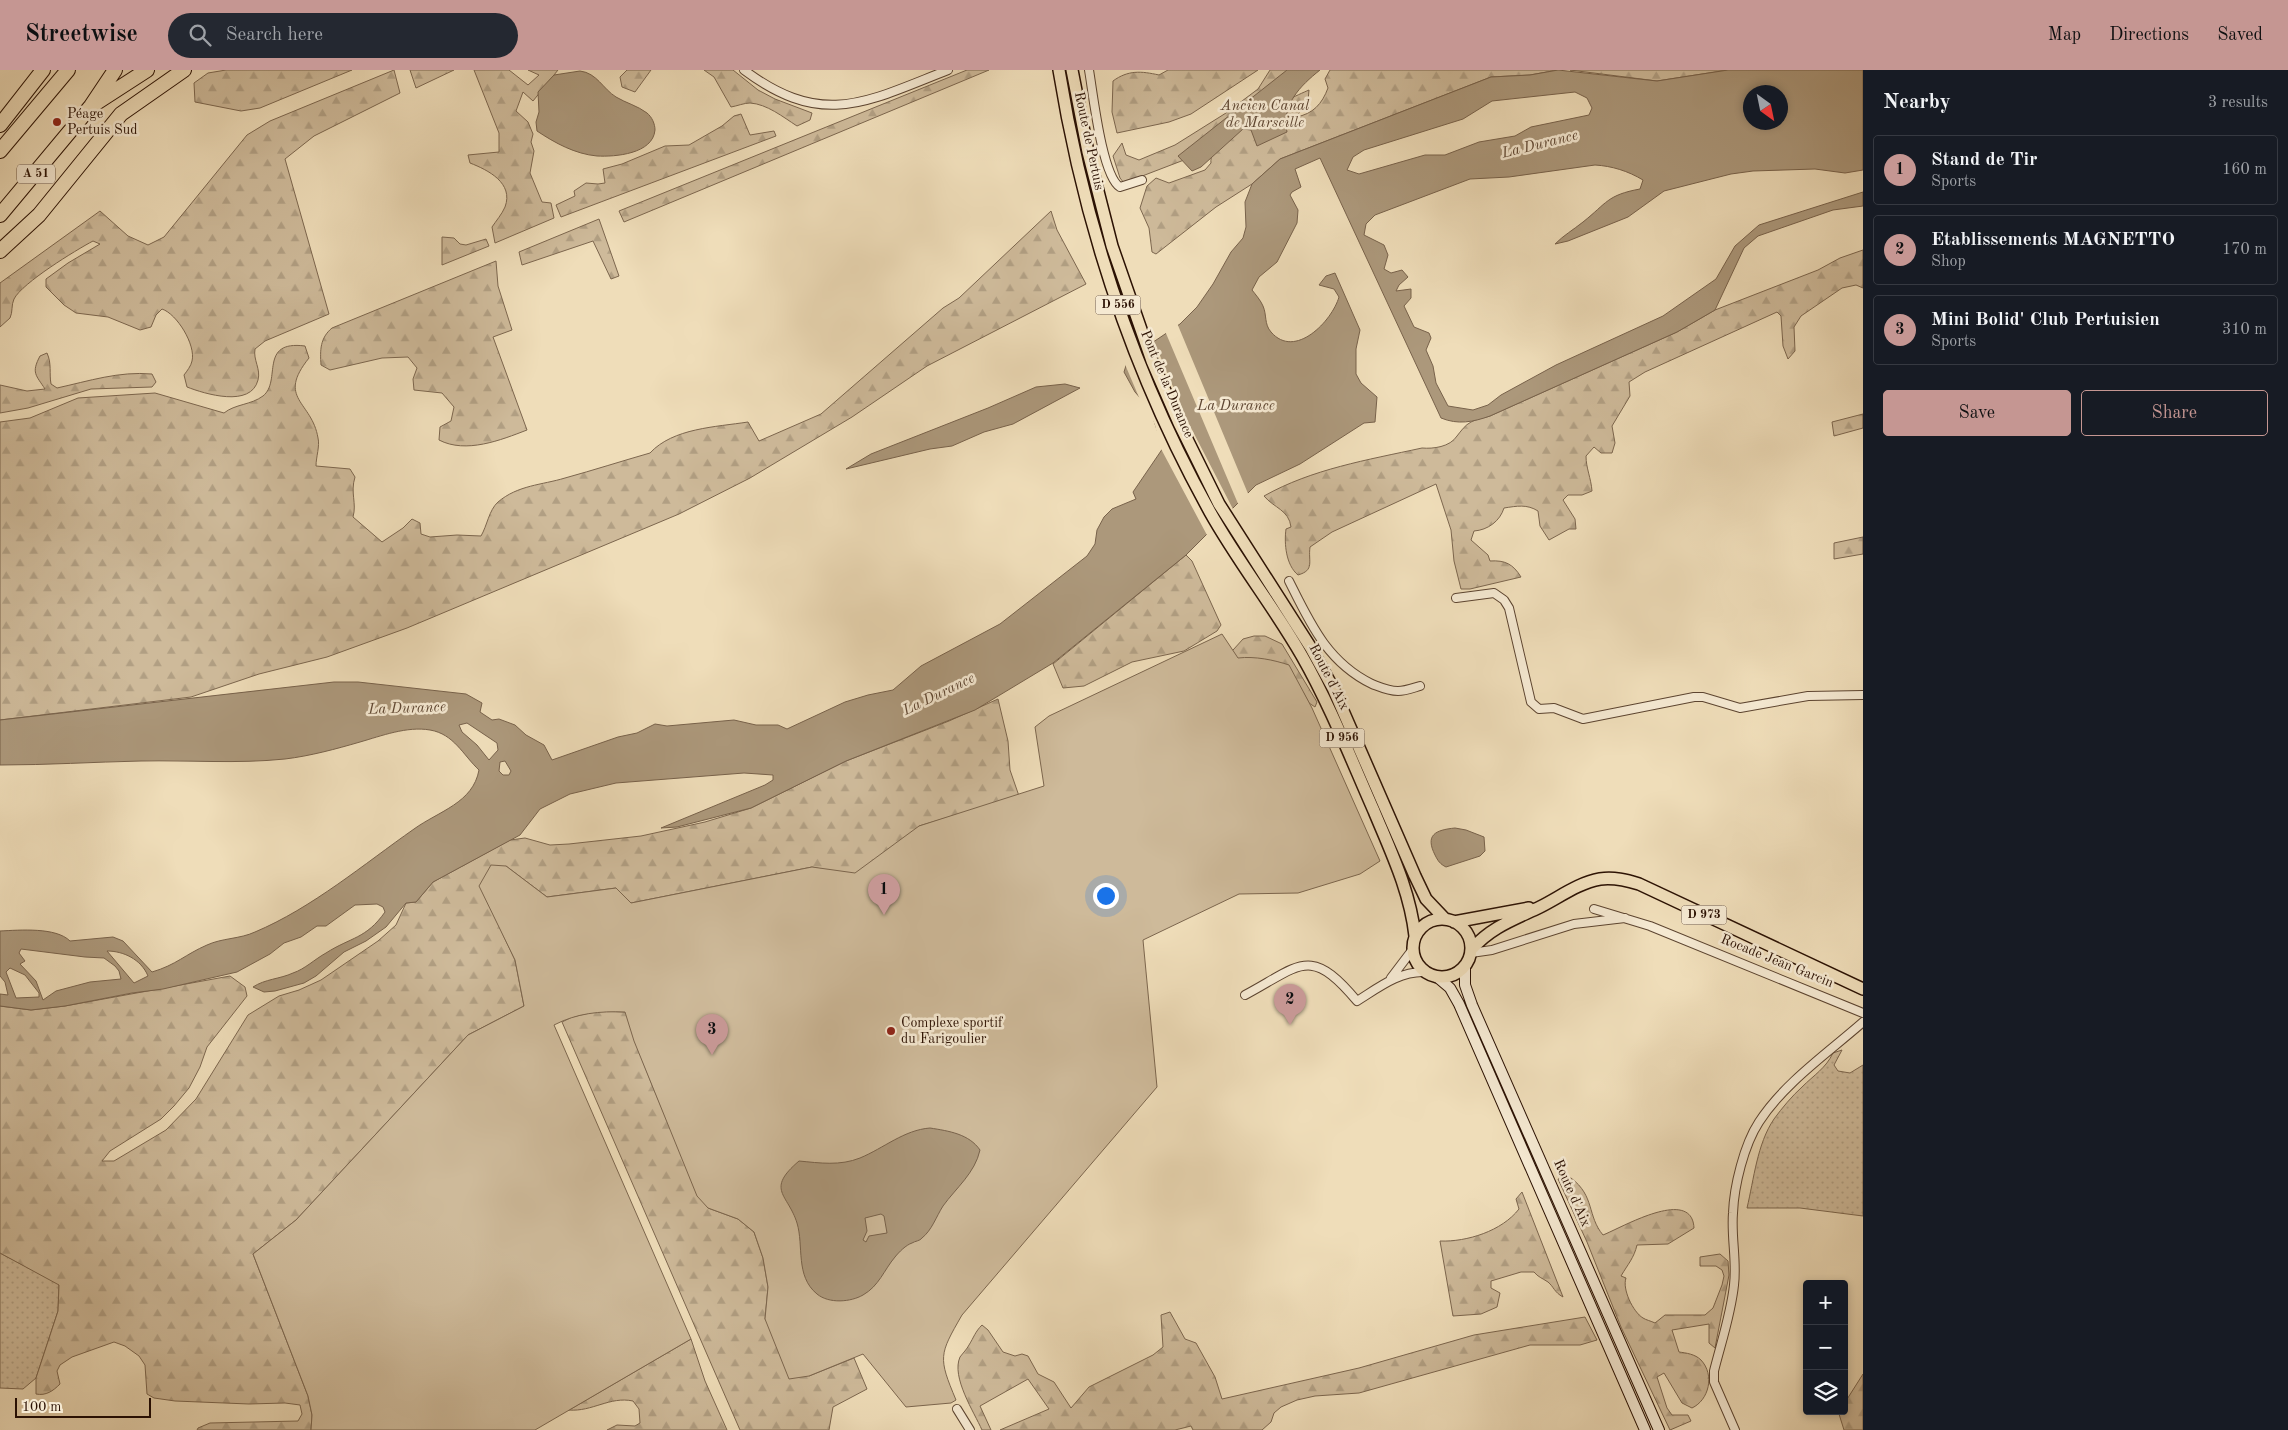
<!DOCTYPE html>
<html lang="en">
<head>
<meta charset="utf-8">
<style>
  body { margin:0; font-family:"Old Standard TT",serif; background:#242831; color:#f1f3f6 }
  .controls { position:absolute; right:15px; bottom:15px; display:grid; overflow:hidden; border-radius:5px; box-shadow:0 2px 8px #0003 }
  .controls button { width:45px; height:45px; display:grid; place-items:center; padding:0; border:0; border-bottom:1px solid #363941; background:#171b24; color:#f1f3f6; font:25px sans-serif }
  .compass { position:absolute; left:1743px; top:15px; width:45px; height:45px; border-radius:50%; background:#171b24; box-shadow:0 2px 8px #0003; rotate:147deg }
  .scale { position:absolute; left:15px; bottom:12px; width:136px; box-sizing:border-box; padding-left:5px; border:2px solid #2b1103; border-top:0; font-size:14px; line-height:18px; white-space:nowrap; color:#2b1103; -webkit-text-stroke:4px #f5e9d2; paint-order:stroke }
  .you { position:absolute; left:1105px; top:825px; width:18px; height:18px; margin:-12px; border:4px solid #fff; border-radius:50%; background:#1a73e8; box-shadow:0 0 0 8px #1a73e833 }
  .badge { display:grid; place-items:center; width:32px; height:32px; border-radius:50%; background:#c59692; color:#111; font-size:16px; font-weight:700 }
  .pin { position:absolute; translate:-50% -41px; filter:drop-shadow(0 1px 2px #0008) }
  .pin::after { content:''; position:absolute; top:26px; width:18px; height:15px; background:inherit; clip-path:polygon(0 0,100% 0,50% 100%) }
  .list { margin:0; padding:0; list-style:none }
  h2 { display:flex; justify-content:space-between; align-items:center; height:65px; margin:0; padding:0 20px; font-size:21px }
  h2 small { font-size:16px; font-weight:400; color:#9ea1a6 }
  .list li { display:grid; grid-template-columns:32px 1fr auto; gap:15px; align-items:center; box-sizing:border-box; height:70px; margin:0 10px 10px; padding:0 10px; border:1px solid #363941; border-radius:5px }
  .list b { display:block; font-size:19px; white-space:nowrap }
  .list p { margin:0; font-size:16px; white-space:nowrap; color:#9ea1a6 }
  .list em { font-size:16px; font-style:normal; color:#9ea1a6 }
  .actions { display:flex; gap:10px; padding:15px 20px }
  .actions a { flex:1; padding:11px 0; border:1px solid #c59692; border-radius:5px; text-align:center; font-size:18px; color:#c59692 }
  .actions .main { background:#c59692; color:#111 }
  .icon { flex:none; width:28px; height:28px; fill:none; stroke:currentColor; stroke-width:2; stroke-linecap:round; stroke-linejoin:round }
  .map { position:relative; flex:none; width:1863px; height:1360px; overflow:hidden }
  header { display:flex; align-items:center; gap:30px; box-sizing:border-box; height:70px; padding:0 25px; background:#c59692; color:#111 }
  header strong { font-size:24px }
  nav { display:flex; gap:28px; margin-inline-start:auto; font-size:18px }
  .search { width:350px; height:45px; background:#242831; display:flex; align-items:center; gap:12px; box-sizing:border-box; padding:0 18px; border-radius:28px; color:#9ea1a6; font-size:19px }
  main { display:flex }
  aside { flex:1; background:#171b24 }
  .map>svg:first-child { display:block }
  .grass { fill:url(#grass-dots); stroke:#7c664e }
  .forest { fill:url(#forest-firs); stroke:#7c664e }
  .pitch { fill:#ceba9a; stroke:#7c664e }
  .water { fill:#ac987b; stroke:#78624b; fill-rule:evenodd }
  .pier { fill:#efddb9 }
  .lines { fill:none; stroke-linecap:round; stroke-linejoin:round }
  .minor-casing { stroke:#5c4430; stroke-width:10 }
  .secondary-casing { stroke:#2b1103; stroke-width:12 }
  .primary-casing { stroke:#2b1103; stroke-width:14 }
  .motorway-casing { stroke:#2b1103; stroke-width:16 }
  .minor { stroke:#f5e9d2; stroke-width:8 }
  .secondary { stroke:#f5e9d2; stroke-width:10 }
  .primary { stroke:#efddb9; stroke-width:11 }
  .motorway { stroke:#efddb9; stroke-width:14 }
  .poi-dot { fill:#8f2418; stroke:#f5e9d2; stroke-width:2 }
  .labels { text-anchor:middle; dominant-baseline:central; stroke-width:5; stroke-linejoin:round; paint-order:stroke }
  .shield { fill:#f5e9d2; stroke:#685241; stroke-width:1 }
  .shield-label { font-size:12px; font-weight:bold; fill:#2b1103 }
  .poi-label { font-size:14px; fill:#2b1103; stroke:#f5e9d2; text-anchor:start }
  .street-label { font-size:14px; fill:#2b1103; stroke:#f5e9d2 }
  .water-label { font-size:15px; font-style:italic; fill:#5f4733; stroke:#f5e9d2 }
</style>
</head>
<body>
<header>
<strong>Streetwise</strong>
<div class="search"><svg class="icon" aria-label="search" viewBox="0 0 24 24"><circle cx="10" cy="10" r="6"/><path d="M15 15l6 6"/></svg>Search here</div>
<nav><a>Map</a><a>Directions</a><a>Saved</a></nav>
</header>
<main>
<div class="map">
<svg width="1863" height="1360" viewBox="0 0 1863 1360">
  <defs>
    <pattern id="grass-dots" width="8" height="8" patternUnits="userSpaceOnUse" patternTransform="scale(1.25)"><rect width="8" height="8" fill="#ceba9a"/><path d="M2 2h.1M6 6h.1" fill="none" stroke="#b19f83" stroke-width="1.8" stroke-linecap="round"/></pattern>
    <pattern id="forest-firs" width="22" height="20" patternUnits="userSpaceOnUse" patternTransform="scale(1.25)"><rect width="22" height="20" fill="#ceba9a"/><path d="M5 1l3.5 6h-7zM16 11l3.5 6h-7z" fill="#b19f83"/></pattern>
  </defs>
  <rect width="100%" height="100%" fill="#efddb9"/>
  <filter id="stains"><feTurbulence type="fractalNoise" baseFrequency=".004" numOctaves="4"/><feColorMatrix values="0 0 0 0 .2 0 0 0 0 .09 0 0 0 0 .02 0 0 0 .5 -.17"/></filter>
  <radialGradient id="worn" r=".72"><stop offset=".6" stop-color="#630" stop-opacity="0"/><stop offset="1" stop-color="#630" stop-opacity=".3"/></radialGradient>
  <path class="grass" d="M1842,980L1834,995L1838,1001L1850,1003L1863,995V1146L1800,1138H1747C1754,1109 1757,1074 1774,1049C1782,1038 1792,1026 1802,1017C1814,1005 1826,998 1833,983Z
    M0,1183L59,1214L58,1241L36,1308L23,1319L0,1318Z"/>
  <path class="forest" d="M226,0H352L260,38L241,41L195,32L194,13L208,3Z
    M394,0L400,23L314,66L285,89L329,244L265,271L255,279C253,290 261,299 258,310C251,338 205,324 187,317L184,305C187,301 191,296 192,291C196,275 177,244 162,239L156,245L151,257L140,260L108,247L76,243L64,235L46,217V209L68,193L100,174L93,171C76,180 22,213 14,229C11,235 13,242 10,248L0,257V213L100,141L128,166L148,175L164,167L247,65L270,51Z
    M410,0H454L416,18Z
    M474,0H509L528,15L539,5L528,0H558L533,31L523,22L516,41L528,52L533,64L531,72L534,81L530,103L542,132L551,133L554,148L495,173L492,157C496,151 502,144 505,137C514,113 488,100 470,93L468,85L499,82V63Z
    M627,0H651L635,22L622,17L620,7Z
    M704,0H733L758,20L775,29L812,43L810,50L797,56C783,47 767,34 750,33C744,33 737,36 731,37L714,7Z
    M967,0H989L624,152L619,141Z
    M1168,0H1258L1191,44L1169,52L1117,63L1112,42L1113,11C1128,0 1141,1 1159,5Z
    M1270,0H1306L1197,85L1124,113L1120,108L1113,86L1122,73L1126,85L1139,90L1175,75L1226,43L1258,19Z
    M1330,0H1558L1530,5L1491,7L1280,89L1252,114L1216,137L1156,184L1152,182L1149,158L1140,138L1147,116L1156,108L1169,113L1205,100L1211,93C1207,67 1288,29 1309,20L1308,31L1296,47C1313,44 1322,34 1328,18L1325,9Z
    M1570,0H1728L1657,11Z
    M741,44L750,65L774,61L776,66L561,147L556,135L575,126L574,121L586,113L598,114L605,113L603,99L622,94L665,76L689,75L722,56L734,46Z
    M1051,141L1057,160L1086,214L927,296L852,347L750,408L679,444L407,558L327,587L259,604L191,627L0,650V352L30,348L78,328L155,323L224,343C235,334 251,335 263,326C282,311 258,270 305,276L309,288C276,329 312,331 318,368C320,376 316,387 316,396L350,399L355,407C350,423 357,433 353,447L382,472L403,458L412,449L420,453L421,464L430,467L457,465L481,466C487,456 489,440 498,432C518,415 542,415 565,408C594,400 622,391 650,383C673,358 716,357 748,352L759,371L821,344L943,238L959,228Z
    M599,149L619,206L611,209L593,171L522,195L519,182Z
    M442,167L454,168L460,174L466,175L486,169L489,176L442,195Z
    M1863,180V218L1856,215L1842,218L1801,246L1794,257L1795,281L1788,289L1783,276L1781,246L1777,242L1645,302L1629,312L1630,326L1612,356L1615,373L1612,383H1601L1594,377L1586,386C1586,398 1591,408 1592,421L1582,425H1568L1563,430L1575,449L1576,459H1569L1549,470L1540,456L1538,441C1527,434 1517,436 1504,438C1500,451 1488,460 1474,461L1471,470L1488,485L1490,491C1505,490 1513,494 1521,507L1470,519H1461L1454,491L1451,460L1436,414L1332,462L1310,477C1308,492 1315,500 1298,505C1286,495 1284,474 1286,459L1291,457C1289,440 1274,438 1264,426C1312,399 1367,390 1422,378C1433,379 1450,377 1457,366C1461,361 1465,355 1471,352C1476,349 1484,348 1490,346L1677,262L1715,240L1818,200L1840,188Z
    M496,191L498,216L512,260L493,267L527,360C501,370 466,384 439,370L440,357L451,351L454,337L442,323L414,320L413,309L417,298L408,287L382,288L330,300L321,295C320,280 320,268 332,258Z
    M47,283C52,294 49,303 51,314L57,318C89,311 119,301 152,304L156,312L152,317L91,319L28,338L0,343V315L27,321L45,319C36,305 31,303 40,286Z
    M1863,344V358L1834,366L1832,352Z
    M1863,467V484L1834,489V473Z
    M1186,485L1192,491L1221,555L1217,561L1184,581L1132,592L1084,616L1063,618L1053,594Z
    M1254,566H1265L1282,574L1317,632L1315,637L1309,633L1303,622L1224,590L1243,569Z
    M998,629L1008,671L1010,700L1019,726L919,756L868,809L812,797L631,833L616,818L547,827L506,796L480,816L515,890L524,936L468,965L296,1150L253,1184L308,1326L312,1345L311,1360H197L198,1358L210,1353L298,1351L302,1344L300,1335L285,1333L249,1334L175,1331L154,1328L147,1324L145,1295L139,1286L125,1276L114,1272L72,1287L60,1295L57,1301L60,1314C53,1321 46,1326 36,1324V1308L58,1241L59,1215L0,1183V936L31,940L65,936L230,906L245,917L247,926L207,977L200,997L189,1018L174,1036L161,1049L110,1081L102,1091H114L166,1060L196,1029L248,945L279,926L299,920L321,910L378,871L396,855L406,833L416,832L433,812L510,770L525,768L550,775L569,774L641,766L705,752L751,738L846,691L949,651Z
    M598,941L626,942C647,1011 677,1073 708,1138L738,1149L754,1162L763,1188L768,1217L765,1249L809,1306L854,1288L867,1319L833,1337L829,1360H740L562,952L572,947Z
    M1571,1108C1595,1126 1587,1146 1603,1165C1621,1158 1692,1116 1694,1158L1668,1174L1637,1175C1634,1188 1628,1194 1621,1206L1626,1208C1622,1219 1633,1242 1643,1248C1646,1250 1651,1251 1655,1253L1665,1245H1705L1713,1238L1722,1215L1724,1206L1722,1200L1716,1196H1700V1187L1720,1184L1728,1191L1729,1205L1715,1278L1709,1273V1254L1672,1260L1679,1282C1686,1283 1695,1284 1701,1290C1715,1305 1709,1330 1692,1338L1682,1333L1664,1303L1657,1307L1667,1338L1672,1345H1688L1691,1351L1670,1360L1621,1257L1587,1172L1558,1109Z
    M1522,1122L1563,1227C1554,1222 1554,1217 1548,1212C1542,1208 1538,1207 1534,1202H1521L1491,1211V1218L1500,1223L1497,1237L1481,1244L1453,1246L1440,1171C1467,1172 1502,1161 1519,1139L1516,1129Z
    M1170,1242L1185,1269L1196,1273L1215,1307L1222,1329L1359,1298L1474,1265L1585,1247L1597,1270L1580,1275H1530L1359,1323L1315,1326L1297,1330L1281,1337L1274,1343L1271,1352L1262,1360H1193L1191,1356L1175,1360H1000L1049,1339L1028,1309L980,1336L991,1360H982C974,1342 951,1307 960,1287C963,1283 967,1279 969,1275C974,1267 975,1262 982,1255L988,1260L1003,1282L1015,1286L1022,1284L1028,1286L1038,1304L1054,1312L1071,1338L1089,1317L1153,1285L1163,1277L1161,1245Z
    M691,1269L705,1311L727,1360H607L617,1355L635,1356L640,1353L639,1339L633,1331C610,1326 592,1342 569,1340Z
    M1863,1304V1360H1844L1839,1344L1840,1341H1844V1334Z"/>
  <path class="pitch" d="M1222,564L1238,588C1255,586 1274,590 1289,595L1312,638L1380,791L1360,804L1298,823L1239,824L1143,870L1157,1017L962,1245C939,1285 938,1287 956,1330L951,1333L906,1337L863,1284L809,1306L789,1309L765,1249L768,1217L763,1188L754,1162L738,1149L708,1138L697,1126L634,971L625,942C600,941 577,943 554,955L691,1269L535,1360H311L312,1345L308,1326L253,1184L296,1150L468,965L524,936L515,890L479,816L491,795L506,796L547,827L616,818L631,833L812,797L855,803L919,756L1044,716L1035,657L1049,646Z"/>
  <path class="water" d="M1287,0H1320C1300,16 1281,35 1287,62L1257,76L1251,60L1243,59L1201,97L1192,101L1178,86Z
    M1558,0L1657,11L1728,0H1863V100L1845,103L1815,99L1753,101L1731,104L1664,121L1628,147L1568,171L1555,174C1564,165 1573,160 1583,152C1607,133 1607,125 1640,119L1643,110C1628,101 1612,96 1595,95L1509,107L1470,109L1375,145L1366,154L1364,165L1384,175L1388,185L1384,199L1391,203L1402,200L1408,207L1399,215L1396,221L1411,219V228L1404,236L1414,257L1429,263L1431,268L1426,280L1433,296L1436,313L1448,336L1473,340L1488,335L1501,325L1556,295L1663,246L1716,209L1735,176L1759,155L1863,122V136L1833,140L1758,166L1744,178L1715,240L1677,262L1490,346C1473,352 1458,355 1441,348L1320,88L1295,99L1301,117L1292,122L1290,125L1298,140L1297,153L1277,192L1259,207L1252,220C1256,225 1261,231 1263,236C1267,245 1264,254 1271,262C1295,290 1332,251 1339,227L1334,219L1319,215L1326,206L1335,203L1360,260L1356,279V304L1361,313L1377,327L1375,352L1364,353L1300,394L1256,415L1186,485L1053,593L975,640L846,691L751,738L677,757L661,758L765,715L773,710V705L744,703L616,713L570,724L540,739L520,765L433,812L416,832L406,833L386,857L366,871L344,882L316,906L304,913L275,921L264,922L253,917C265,909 280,909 293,903C305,899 315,889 326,883C351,867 366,869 385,842L383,837L377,834L355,835L326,856H317L301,867L284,873L270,884L237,902L163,919L132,923L65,936L31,940L0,936V924L8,925L5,912L0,906V861C20,860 56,857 70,871L113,867L123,871L152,902C176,895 186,884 207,875C222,868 240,869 255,862C312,838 364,794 414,759C439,741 473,733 479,700C463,685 454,664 430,660C407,656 381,666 360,672C336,679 310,686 285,689C237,694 189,690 141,691C94,692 47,695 0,695V650L334,612H358L466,624L482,633L480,642L492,650L499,649L515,655L526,665L544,675L552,690L618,667L637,663L655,654L667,656L734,650L756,655H778L787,659L845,632L868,625L893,620L921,596L1000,554L1087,486L1095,474L1097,460L1104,447L1112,439L1136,429L1133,422L1163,378L1150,339L1135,322L1124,302L1128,289L1180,254L1197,237L1213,214L1231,182L1243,168L1246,157L1245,132L1252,114L1280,89L1491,7L1530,5ZM1575,22L1587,28L1592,38L1589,45L1531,57L1515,66L1479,72L1445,85H1425L1359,104L1347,100L1353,87L1364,80L1463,49L1492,31ZM1750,22H1780V52H1750ZM467,653L497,673L498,680L489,690L477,675L462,662L459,655ZM505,691L511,701L509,705H503L499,701L500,692ZM21,879L85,887L104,888L115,896L119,901L121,909L90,912L56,921L43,930L36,911L20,894L25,891L19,883ZM107,881C123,881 141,889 148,906L134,913ZM10,898L25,905L39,923V927L16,928L6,902Z
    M580,1C597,3 603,19 616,27C626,33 638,36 647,43C652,47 655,54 655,60C653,84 615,87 597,86C575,84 555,73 537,61L536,52L539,42L538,22L554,5Z
    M1065,314L1080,318L1013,354L984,362L952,376L930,379L846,399L871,384L988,338L1036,317Z
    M1455,758L1466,760L1484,767L1485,781L1480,786L1446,797C1440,794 1438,791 1435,785C1425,765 1435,760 1455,758Z
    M930,1058C949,1061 969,1064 980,1080C975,1103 956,1118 943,1136C936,1147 932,1160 922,1168C920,1171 915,1171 912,1173C906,1175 899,1182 895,1187C884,1200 879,1216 863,1225C851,1232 829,1234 817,1224C795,1206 804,1176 797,1153C788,1124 765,1120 799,1091C820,1093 840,1096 860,1088C884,1078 904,1060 930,1058ZM881,1144L884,1146L887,1163L869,1166L866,1172L863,1170L867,1161L865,1148Z"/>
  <path class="pier" d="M1177,253L1249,426L1239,436L1165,261Z
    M1153,269L1187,350L1234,441L1208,467L1160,377L1155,355L1148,340L1141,332L1124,292L1125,288Z"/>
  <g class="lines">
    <g class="minor-casing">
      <path id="minor" d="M744,0C823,59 866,32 948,0
        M1089,0C1093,23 1102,106 1120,117L1142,110
        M1289,511C1310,553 1327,592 1372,614C1380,617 1388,621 1398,621C1405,621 1413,618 1420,616
        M1456,528L1494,523L1504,530L1509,538L1531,632L1539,639L1554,638L1583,649L1694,627H1703L1740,638L1808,626L1863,625
        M1594,839L1650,856L1863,943
        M1471,883L1492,880L1574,854L1625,848
        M1391,908L1413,879
        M1245,925C1301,895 1310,875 1357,931C1378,918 1399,901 1425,902
        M957,1339L970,1360
        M1735,1360L1714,1312V1301C1721,1273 1731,1244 1734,1215C1737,1191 1731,1167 1733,1143C1734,1116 1744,1075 1759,1052C1784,1013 1829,982 1863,952"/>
    </g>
    <g class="secondary-casing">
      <path id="secondary" d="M1465,897V915L1472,935L1659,1360
        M1437,907L1450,918L1459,934L1645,1360"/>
    </g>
    <g class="primary-casing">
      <path id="primary" d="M1059,0C1084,154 1134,305 1210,442C1238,492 1274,537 1302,586C1330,635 1351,689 1374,741C1391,782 1410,821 1415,866
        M1072,0L1088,82L1112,176L1152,291L1179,353L1219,434L1311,578L1333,618L1415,806L1426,829L1445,849
        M1413 878a29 29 0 1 1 58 0a29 29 0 1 1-58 0Z
        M1454,852L1529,838
        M1472,879C1491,857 1515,849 1540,837C1560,827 1578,813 1600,809C1614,807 1626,810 1639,814L1863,919"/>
    </g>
    <g class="motorway-casing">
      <path id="motorway" d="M96,33L147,0
        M0,55L43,0
        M0,81L68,0
        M0,145L91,36L115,0
        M0,181L39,145L121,44L184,0"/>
    </g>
    <use href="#minor" class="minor"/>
    <use href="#secondary" class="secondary"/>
    <use href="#primary" class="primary"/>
    <use href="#motorway" class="motorway"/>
  </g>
  <g class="poi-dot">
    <circle cx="57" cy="52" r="5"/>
    <circle cx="891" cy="961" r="5"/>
  </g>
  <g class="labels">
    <g class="shield">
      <rect x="17" y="94.5" width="38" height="19" rx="4"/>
      <rect x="1095.5" y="225.5" width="45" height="19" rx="4"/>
      <rect x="1319.5" y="658.5" width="45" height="19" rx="4"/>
      <rect x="1681.5" y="835.5" width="45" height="19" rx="4"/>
    </g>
    <g class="shield-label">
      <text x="36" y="104">A 51</text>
      <text x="1118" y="235">D 556</text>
      <text x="1342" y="668">D 956</text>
      <text x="1704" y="845">D 973</text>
    </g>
    <g class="poi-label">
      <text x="67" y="44">Péage<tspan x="67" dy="16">Pertuis Sud</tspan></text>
      <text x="901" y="953">Complexe sportif<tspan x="901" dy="16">du Farigoulier</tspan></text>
    </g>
    <g class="street-label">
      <text transform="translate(1089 71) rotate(78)">Route de Pertuis</text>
      <text transform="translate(1167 314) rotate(67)">Pont de la Durance</text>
      <text transform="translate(1329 607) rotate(63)">Route d'Aix</text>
      <text transform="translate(1777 891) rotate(22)">Rocade Jean Garcin</text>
      <text transform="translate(1572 1123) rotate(66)">Route d'Aix</text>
    </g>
    <g class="water-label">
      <text x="1265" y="36">Ancien Canal<tspan x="1265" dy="17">de Marseille</tspan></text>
      <text transform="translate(1540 75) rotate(-14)">La Durance</text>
      <text x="1236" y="336">La Durance</text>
      <text transform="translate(939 625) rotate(-26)">La Durance</text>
      <text transform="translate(407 639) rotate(-2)">La Durance</text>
    </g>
  </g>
  <rect width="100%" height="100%" filter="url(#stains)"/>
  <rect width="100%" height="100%" fill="url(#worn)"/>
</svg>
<div class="controls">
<button>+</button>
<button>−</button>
<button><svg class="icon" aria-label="layers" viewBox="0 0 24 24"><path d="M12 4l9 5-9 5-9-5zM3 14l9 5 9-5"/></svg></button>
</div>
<svg class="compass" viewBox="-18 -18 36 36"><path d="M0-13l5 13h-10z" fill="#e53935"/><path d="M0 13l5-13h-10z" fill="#9ea1a6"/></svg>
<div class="scale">100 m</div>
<div class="you"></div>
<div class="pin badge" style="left:884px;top:845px">1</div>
<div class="pin badge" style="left:1290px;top:955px">2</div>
<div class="pin badge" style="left:712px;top:985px">3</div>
</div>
<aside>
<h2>Nearby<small>3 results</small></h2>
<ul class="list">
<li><span class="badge">1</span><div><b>Stand de Tir</b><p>Sports</p></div><em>160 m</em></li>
<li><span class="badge">2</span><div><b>Etablissements MAGNETTO</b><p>Shop</p></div><em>170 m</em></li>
<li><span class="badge">3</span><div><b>Mini Bolid' Club Pertuisien</b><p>Sports</p></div><em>310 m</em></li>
</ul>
<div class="actions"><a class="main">Save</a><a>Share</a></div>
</aside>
</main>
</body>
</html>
